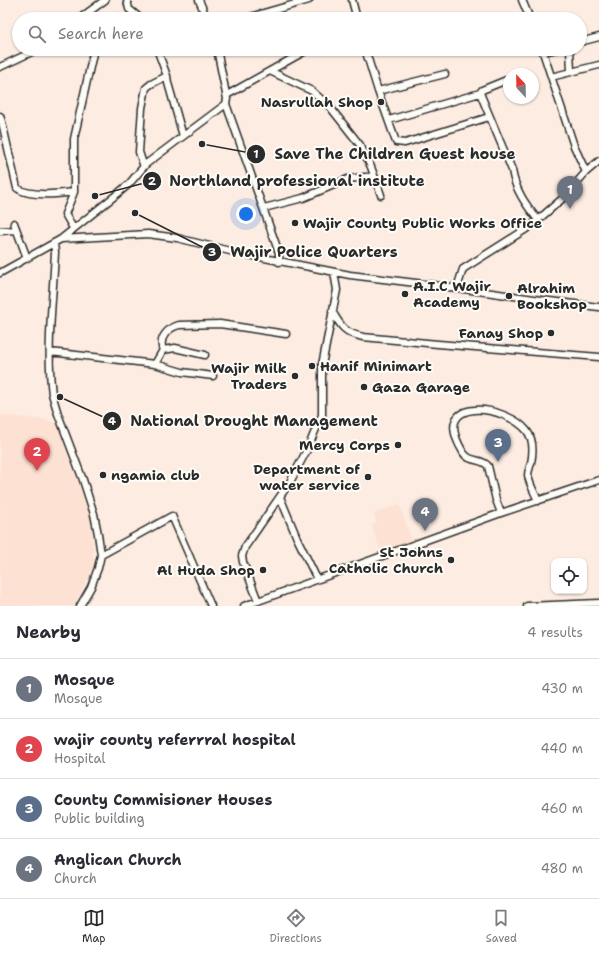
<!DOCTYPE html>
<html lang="en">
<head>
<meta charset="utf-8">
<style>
  body { margin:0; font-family:"Shantell Sans",sans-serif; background:#f2f2f3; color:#2b2b33 }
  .controls { position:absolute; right:12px; bottom:12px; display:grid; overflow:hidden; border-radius:8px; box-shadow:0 1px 3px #0004 }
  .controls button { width:36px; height:36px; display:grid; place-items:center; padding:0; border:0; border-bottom:1px solid #e1e1e2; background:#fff; color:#2b2b33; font:20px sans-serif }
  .compass { position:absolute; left:503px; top:68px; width:36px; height:36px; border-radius:50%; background:#fff; box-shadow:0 1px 3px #0004; rotate:338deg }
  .you { position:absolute; left:246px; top:214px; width:14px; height:14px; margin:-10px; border:3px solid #fff; border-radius:50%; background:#1a73e8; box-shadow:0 0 0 6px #1a73e833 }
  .badge { display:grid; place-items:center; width:26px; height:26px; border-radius:50%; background:#2b2b2b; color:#fff; font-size:13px; font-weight:700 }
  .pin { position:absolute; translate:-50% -33px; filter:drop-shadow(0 1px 2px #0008) }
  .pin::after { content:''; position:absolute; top:21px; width:14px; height:12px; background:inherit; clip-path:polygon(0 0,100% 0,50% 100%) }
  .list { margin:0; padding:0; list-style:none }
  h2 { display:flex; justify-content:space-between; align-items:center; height:52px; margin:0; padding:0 16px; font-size:17px }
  h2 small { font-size:13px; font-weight:400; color:#7c7c81 }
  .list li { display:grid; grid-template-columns:26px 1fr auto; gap:12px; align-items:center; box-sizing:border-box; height:60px; padding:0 16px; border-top:1px solid #e1e1e2 }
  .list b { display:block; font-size:15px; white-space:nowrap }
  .list p { margin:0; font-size:13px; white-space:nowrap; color:#7c7c81 }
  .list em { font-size:13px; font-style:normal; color:#7c7c81 }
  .icon { flex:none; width:22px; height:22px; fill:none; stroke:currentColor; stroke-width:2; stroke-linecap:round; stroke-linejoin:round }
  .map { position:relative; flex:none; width:599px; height:606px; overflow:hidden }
  .search { position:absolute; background:#fff; box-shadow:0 1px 3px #0004; left:12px; right:12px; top:12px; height:44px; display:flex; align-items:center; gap:10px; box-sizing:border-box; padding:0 14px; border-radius:22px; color:#7c7c81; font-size:15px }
  .sheet { height:292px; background:#fff }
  nav { display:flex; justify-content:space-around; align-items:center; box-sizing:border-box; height:56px; border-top:1px solid #e1e1e2; background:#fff; font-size:11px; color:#7c7c81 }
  nav a { display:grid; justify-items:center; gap:2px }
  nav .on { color:#2b2b2b }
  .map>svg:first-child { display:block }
  .built { fill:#fde1d2 }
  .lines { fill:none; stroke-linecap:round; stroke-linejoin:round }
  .minor-casing { stroke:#2b2b2b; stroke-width:9 }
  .minor { stroke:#fdfcf7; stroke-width:6 }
  .poi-dot { fill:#2b2b2b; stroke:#fdfcf7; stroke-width:1.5 }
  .labels { text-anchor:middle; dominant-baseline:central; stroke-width:4; stroke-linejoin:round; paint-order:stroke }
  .poi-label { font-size:14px; font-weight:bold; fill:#2b2b2b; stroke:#fdfcf7; text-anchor:end }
  .leader { fill:none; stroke:#2b2b2b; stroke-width:1.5 }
  .callout-dot { fill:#2b2b2b; stroke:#fdfcf7; stroke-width:1.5 }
  .mark-label { font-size:12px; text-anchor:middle; font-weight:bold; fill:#fff }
  .callout-label { font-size:15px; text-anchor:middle; font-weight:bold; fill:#2b2b2b; stroke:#fdfcf7; stroke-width:4; stroke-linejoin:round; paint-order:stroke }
</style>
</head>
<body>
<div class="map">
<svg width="599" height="606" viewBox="0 0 599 606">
  <rect width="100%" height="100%" fill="#fdece1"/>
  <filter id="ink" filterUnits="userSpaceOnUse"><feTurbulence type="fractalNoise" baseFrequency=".025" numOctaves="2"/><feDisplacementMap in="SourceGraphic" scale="8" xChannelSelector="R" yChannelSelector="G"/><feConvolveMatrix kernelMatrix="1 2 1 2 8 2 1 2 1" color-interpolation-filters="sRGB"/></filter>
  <g filter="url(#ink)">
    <path class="built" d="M0,415L45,420L57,423L91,519L94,565L74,606H0Z
      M399,504L412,541L381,552L372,525L377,523L374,514Z"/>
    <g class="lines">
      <g class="minor-casing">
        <path id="minor" d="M127,0L129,9L141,19
          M199,0L207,19
          M352,0L357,19
          M522,0L530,19
          M79,19L105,0
          M243,19L309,0
          M580,42L599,37
          M157,49L167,76L168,83L183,136
          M217,49L227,99L226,104L279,253V262
          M365,49L378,91L396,142L405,143L489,117
          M542,49L574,146L586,172
          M570,49L571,72
          M543,52L556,49
          M0,67L38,49
          M270,71L312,91L330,107L360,145L371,167L381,195
          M551,77L599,65
          M378,91L445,74
          M480,93L512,170C515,190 526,205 538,220
          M227,95L309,49
          M0,116L2,122L17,188C29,197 60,194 74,192
          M389,120L480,93L482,90L509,79
          M144,167L139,152L142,108L146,88L151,84L167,76
          M264,208L303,198L348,179L374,176
          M14,223L27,258
          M73,228L65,214L74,192V139L94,49
          M0,231L16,230
          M61,239L116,195L129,184L146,164L226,104
          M54,243L55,252C53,299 46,347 52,394L58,414L83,480L94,514L98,534L101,555L98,568L91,587L80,606
          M0,273L61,239L148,234L177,238L234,252L350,275L457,288L541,300L599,307
          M457,288L463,269L531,226L562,199L586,172L599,161
          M332,311C341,327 345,333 363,337L438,344L599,357
          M163,350L175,348L205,355
          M50,352L155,364L182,372L213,376
          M155,364L163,350C158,338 168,328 179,325L220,324L286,334
          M280,497L297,538L317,579
          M501,513L496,500L488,466C482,458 469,463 463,452C428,394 507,405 527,431C534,440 533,453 531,463C530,467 528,471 528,475C529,484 535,493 538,501
          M101,555L172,516L211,606
          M258,601L243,562L242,556L245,547L290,482L308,448L315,431L322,415V365L337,290L334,272
          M244,606L501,513L599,480
          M527,606L599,603"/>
      </g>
      <use href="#minor" class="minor"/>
    </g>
  </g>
  <g class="poi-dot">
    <circle cx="381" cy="102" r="4"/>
    <circle cx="295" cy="223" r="4"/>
    <circle cx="405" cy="294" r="4"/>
    <circle cx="509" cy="296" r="4"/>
    <circle cx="551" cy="333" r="4"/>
    <circle cx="312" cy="366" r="4"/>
    <circle cx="295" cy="376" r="4"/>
    <circle cx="364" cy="387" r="4"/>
    <circle cx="398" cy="445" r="4"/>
    <circle cx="103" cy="475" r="4"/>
    <circle cx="368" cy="477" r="4"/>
    <circle cx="451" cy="560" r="4"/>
    <circle cx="263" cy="570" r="4"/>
  </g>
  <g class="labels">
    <g class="poi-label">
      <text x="373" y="102">Nasrullah Shop</text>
      <text x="303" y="223" text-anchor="start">Wajir County Public Works Office</text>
      <text x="413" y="286" text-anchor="start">A.I.C Wajir<tspan x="413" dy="16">Academy</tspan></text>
      <text x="517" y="288" text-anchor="start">Alrahim<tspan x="517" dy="16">Bookshop</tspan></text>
      <text x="543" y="333">Fanay Shop</text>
      <text x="320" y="366" text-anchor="start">Hanif Minimart</text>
      <text x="287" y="368">Wajir Milk<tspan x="287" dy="16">Traders</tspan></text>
      <text x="372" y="387" text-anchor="start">Gaza Garage</text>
      <text x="390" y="445">Mercy Corps</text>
      <text x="360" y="469">Department of<tspan x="360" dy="16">water service</tspan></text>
      <text x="111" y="475" text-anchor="start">ngamia club</text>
      <text x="443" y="552">St Johns<tspan x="443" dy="16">Catholic Church</tspan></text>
      <text x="255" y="570">Al Huda Shop</text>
    </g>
  </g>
  <path class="leader" d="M202 144L256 154M95 196L152 181M135 213L212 252M60 397L112 421"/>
  <g class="callout-dot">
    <circle cx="202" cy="144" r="4"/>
    <circle cx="95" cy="196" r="4"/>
    <circle cx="135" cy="213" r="4"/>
    <circle cx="60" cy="397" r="4"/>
    <circle cx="256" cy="154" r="10"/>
    <circle cx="152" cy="181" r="10"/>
    <circle cx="212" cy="252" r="10"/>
    <circle cx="112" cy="421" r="10"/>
  </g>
  <g class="mark-label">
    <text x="256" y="158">1</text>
    <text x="152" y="185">2</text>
    <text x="212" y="256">3</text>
    <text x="112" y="425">4</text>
  </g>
  <g class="callout-label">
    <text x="395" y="159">Save The Children Guest house</text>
    <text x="297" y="186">Northland professional institute</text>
    <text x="314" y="257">Wajir Police Quarters</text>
    <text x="254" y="426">National Drought Management</text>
  </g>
</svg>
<div class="controls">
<button><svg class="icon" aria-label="locate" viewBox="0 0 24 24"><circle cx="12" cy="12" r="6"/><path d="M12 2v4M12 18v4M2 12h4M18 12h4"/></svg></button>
</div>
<svg class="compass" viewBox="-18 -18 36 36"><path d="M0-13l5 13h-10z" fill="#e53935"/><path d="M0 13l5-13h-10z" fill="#7c7c81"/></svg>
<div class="you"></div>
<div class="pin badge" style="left:570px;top:209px;background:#6b7280">1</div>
<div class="pin badge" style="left:37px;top:471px;background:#e0444e">2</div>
<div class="pin badge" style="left:498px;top:462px;background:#5c6f8a">3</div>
<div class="pin badge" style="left:425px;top:531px;background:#6b7280">4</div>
<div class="search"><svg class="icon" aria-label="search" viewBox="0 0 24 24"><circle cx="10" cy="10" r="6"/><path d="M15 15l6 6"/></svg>Search here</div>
</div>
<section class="sheet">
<h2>Nearby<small>4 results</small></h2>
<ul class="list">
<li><span class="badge" style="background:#6b7280">1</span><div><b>Mosque</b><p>Mosque</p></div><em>430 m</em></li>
<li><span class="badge" style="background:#e0444e">2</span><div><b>wajir county referrral hospital</b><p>Hospital</p></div><em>440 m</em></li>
<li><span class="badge" style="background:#5c6f8a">3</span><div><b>County Commisioner Houses</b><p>Public building</p></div><em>460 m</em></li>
<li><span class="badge" style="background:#6b7280">4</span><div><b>Anglican Church</b><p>Church</p></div><em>480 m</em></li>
</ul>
</section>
<nav>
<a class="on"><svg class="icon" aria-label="map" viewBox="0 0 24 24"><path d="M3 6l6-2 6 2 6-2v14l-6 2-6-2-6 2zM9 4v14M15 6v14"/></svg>Map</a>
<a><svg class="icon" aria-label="directions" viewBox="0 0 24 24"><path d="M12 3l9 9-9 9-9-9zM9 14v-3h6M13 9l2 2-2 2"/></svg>Directions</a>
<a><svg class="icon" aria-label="saved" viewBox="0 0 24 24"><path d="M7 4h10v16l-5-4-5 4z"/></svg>Saved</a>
</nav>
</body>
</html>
